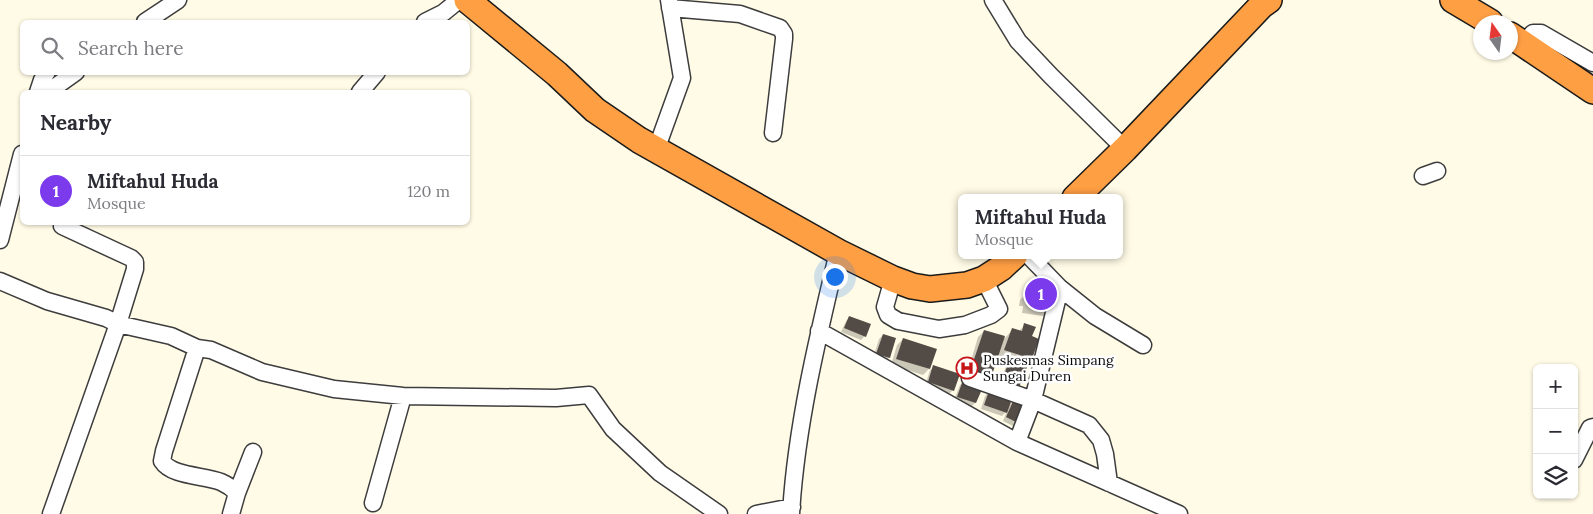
<!DOCTYPE html>
<html lang="en">
<head>
<meta charset="utf-8">
<style>
  body { margin:0; font-family:Lora,serif; background:#f7f7f7; color:#2b2b33 }
  .controls { position:absolute; right:15px; bottom:15px; display:grid; overflow:hidden; border-radius:8px; box-shadow:0 1px 4px #0004 }
  .controls button { width:45px; height:45px; display:grid; place-items:center; padding:0; border:0; border-bottom:1px solid #e1e1e2; background:#fff; color:#2b2b33; font:25px sans-serif }
  .compass { position:absolute; left:1473px; top:15px; width:45px; height:45px; border-radius:50%; background:#fff; box-shadow:0 1px 4px #0004; rotate:346deg }
  .you { position:absolute; left:834px; top:276px; width:18px; height:18px; margin:-12px; border:4px solid #fff; border-radius:50%; background:#1a73e8; box-shadow:0 0 0 8px #1a73e833 }
  .badge { display:grid; place-items:center; width:32px; height:32px; border-radius:50%; background:#7c3aed; color:#fff; font-size:16px; font-weight:700 }
  .pin { position:absolute; translate:-50% -50%; border:2px solid #fff; box-shadow:0 1px 5px #0006 }
  .popup { position:absolute; left:958px; top:194px; width:165px; height:65px; box-sizing:border-box; display:grid; place-content:center; border-radius:8px; background:#fff; filter:drop-shadow(0 1px 4px #0005); font-size:16px; white-space:nowrap; color:#7c7c81 }
  .popup b { font-size:19px; color:#2b2b33 }
  .popup::after { content:''; position:absolute; left:50%; top:100%; margin-left:-10px; border:10px solid transparent; border-top-color:#fff }
  .list { margin:0; padding:0; list-style:none }
  h2 { display:flex; justify-content:space-between; align-items:center; height:65px; margin:0; padding:0 20px; font-size:21px }
  h2 small { font-size:16px; font-weight:400; color:#7c7c81 }
  .list li { display:grid; grid-template-columns:32px 1fr auto; gap:15px; align-items:center; box-sizing:border-box; height:70px; padding:0 20px; border-top:1px solid #e1e1e2 }
  .list b { display:block; font-size:19px; white-space:nowrap }
  .list p { margin:0; font-size:16px; white-space:nowrap; color:#7c7c81 }
  .list em { font-size:16px; font-style:normal; color:#7c7c81 }
  .icon { flex:none; width:28px; height:28px; fill:none; stroke:currentColor; stroke-width:2; stroke-linecap:round; stroke-linejoin:round }
  .map { position:relative; flex:none; width:1593px; height:514px; overflow:hidden }
  .search { position:absolute; background:#fff; box-shadow:0 1px 4px #0004; left:20px; top:20px; width:450px; height:55px; display:flex; align-items:center; gap:12px; box-sizing:border-box; padding:0 18px; border-radius:8px; color:#7c7c81; font-size:19px }
  .panel { position:absolute; background:#fff; box-shadow:0 1px 4px #0004; left:20px; top:90px; width:450px; height:135px; border-radius:8px }
  .map>svg:first-child { display:block }
  .shadow { fill:#0003 }
  .building { fill:#534b45 }
  .lines { fill:none; stroke-linecap:round; stroke-linejoin:round }
  .minor-casing { stroke:#3d3d3d; stroke-width:19 }
  .highway-casing { stroke:#1b1b1b; stroke-width:28 }
  .minor { stroke:#fff; stroke-width:16 }
  .highway { stroke:#ff9f44; stroke-width:25 }
  .labels { text-anchor:middle; dominant-baseline:central; stroke-width:5; stroke-linejoin:round; paint-order:stroke }
  .poi-label { font-size:14px; fill:#0a0a0a; stroke:#fff; text-anchor:start }
</style>
</head>
<body>
<div class="map">
<svg width="1593" height="514" viewBox="0 0 1593 514">
  <rect width="100%" height="100%" fill="#fffbe6"/>
  <path class="shadow" d="M1032,286L1051,308L1043,316L1022,313L1023,306H1019L1020,300Z
    M850,317L865,336L861,340L841,332L846,321Z
    M1025,325L1031,337V359L998,387L1009,359L997,355L975,403L972,406L954,400L960,385L965,381L978,337L984,331L1005,338L1012,330L1019,331Z
    M883,335L889,358L885,362L873,358L879,339Z
    M903,339L935,349L929,369L923,375L891,365L897,345Z
    M934,367L953,390L949,394L925,386L930,370Z
    M989,392L1009,405L1016,398L1028,403L1015,427L1003,421L1007,411L1002,416L981,409L985,396Z"/>
  <path class="building" d="M1032,285L1055,288L1052,308L1029,305L1030,298H1027L1028,291H1031Z
    M849,316L871,324L866,337L844,328Z
    M1024,323L1036,327L1032,336L1039,339L1032,359L1004,350L1012,328L1022,331Z
    M984,330L1005,336L990,381L969,374Z
    M883,334L896,338L890,358L876,354Z
    M903,338L937,349L930,369L896,359Z
    M1011,356L1029,362L1018,390L1001,383Z
    M933,365L960,374L954,391L928,382Z
    M963,380L983,387L976,403L957,397Z
    M989,391L1012,399L1007,413L984,405Z
    M1015,397L1030,403L1020,424L1006,417Z"/>
  <g class="lines">
    <g class="minor-casing">
      <path id="minor" d="M993,0L1018,41L1051,76L1125,149
        M670,8L740,14L780,28L784,34V39L773,133
        M145,22L178,0
        M425,22L443,13L459,0
        M1523,43L1533,33H1541L1593,63
        M38,92L42,80L47,72
        M48,92L76,72
        M360,92L377,72
        M656,150L682,78L669,0
        M1423,176L1437,171
        M62,226L131,258L135,262V269L118,324L171,336L197,348L164,451L162,461C172,477 205,475 221,482C228,485 232,488 237,493L231,514
        M0,240L22,154
        M1028,255L1060,288L1095,316L1143,345
        M893,279L885,307L888,315L898,321L939,329L965,325L991,315L999,309L984,279
        M0,281L47,301L106,318L118,324L51,514
        M819,331L1017,442L1179,514
        M197,348L211,350L262,372L334,389L403,396L556,398L589,395L613,429L660,473L719,514
        M970,378L1033,400L1089,425L1101,440L1105,454L1109,483
        M1017,442L1033,400L1060,288
        M1574,460L1590,428L1593,427
        M237,493L253,452
        M373,503L403,396
        M756,514L792,507
        M791,514C796,427 818,336 838,252"/>
    </g>
    <g class="highway-casing">
      <path id="highway" d="M467,0L557,74L595,110L639,140L838,252L893,279L912,286L930,289L967,285L984,279L1001,268L1015,255
        M1453,0L1490,22
        M1510,35L1593,91
        M1075,198L1125,149L1262,5L1269,0"/>
    </g>
    <use href="#minor" class="minor"/>
    <use href="#highway" class="highway"/>
  </g>
  <defs>
    <g id="hospital-ring" transform="scale(1.125)"><circle r="9.5" fill="#fff" stroke="#c61518" stroke-width="1.5"/><path d="M-5-5h3v3.5h4V-5h3V5h-3V1.5h-4V5h-3Z" fill="#c61518"/></g>
  </defs>
  <g fill-rule="evenodd">
    <use href="#hospital-ring" x="967" y="368"/>
  </g>
  <g class="labels">
    <g class="poi-label">
      <text x="983" y="360">Puskesmas Simpang<tspan x="983" dy="16">Sungai Duren</tspan></text>
    </g>
  </g>
</svg>
<div class="controls">
<button>+</button>
<button>−</button>
<button><svg class="icon" aria-label="layers" viewBox="0 0 24 24"><path d="M12 4l9 5-9 5-9-5zM3 14l9 5 9-5"/></svg></button>
</div>
<svg class="compass" viewBox="-18 -18 36 36"><path d="M0-13l5 13h-10z" fill="#e53935"/><path d="M0 13l5-13h-10z" fill="#7c7c81"/></svg>
<div class="you"></div>
<div class="pin badge" style="left:1041px;top:294px">1</div>
<div class="popup"><b>Miftahul Huda</b>Mosque</div>
<div class="search"><svg class="icon" aria-label="search" viewBox="0 0 24 24"><circle cx="10" cy="10" r="6"/><path d="M15 15l6 6"/></svg>Search here</div>
<section class="panel">
<h2>Nearby<small></small></h2>
<ul class="list">
<li><span class="badge">1</span><div><b>Miftahul Huda</b><p>Mosque</p></div><em>120 m</em></li>
</ul>
</section>
</div>
</body>
</html>
